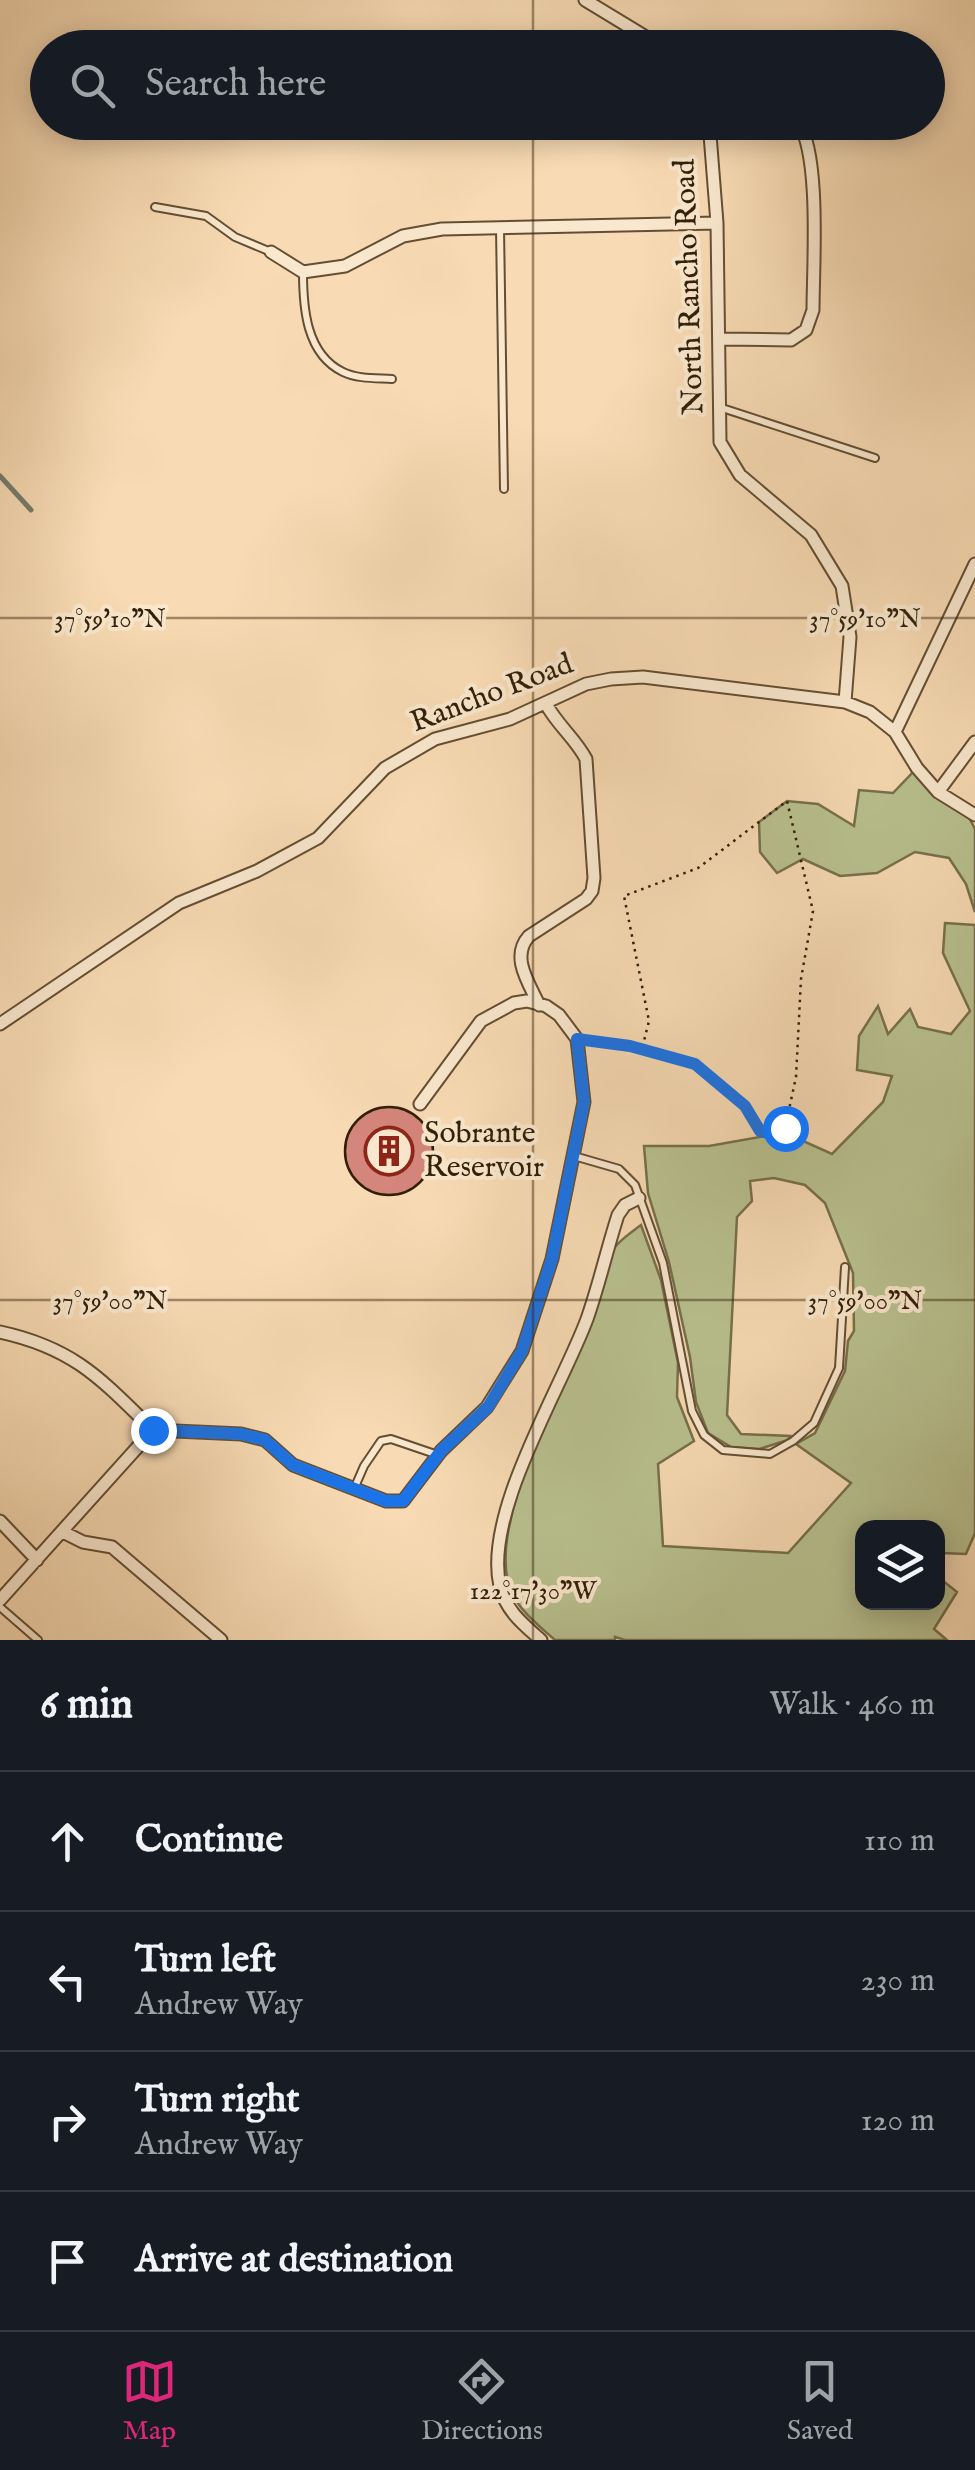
<!DOCTYPE html>
<html lang="en">
<head>
<meta charset="utf-8">
<style>
  body { margin:0; font-family:"IM FELL English",serif; background:#20242c; color:#f1f3f6 }
  .controls { position:absolute; right:30px; bottom:30px; display:grid; overflow:hidden; border-radius:20px; box-shadow:0 5px 25px #0003 }
  .controls button { width:90px; height:90px; display:grid; place-items:center; padding:0; border:0; border-bottom:2px solid #363941; background:#171b24; color:#f1f3f6; font:50px sans-serif }
  .stop { position:absolute; width:30px; height:30px; margin:-22px; border:8px solid #1a73e8; border-radius:50%; background:#fff }
  .stop.end { background:#1a73e8; border-color:#fff; box-shadow:0 2px 10px #0008 }
  .list { margin:0; padding:0; list-style:none }
  h2 { display:flex; justify-content:space-between; align-items:center; height:130px; margin:0; padding:0 40px; font-size:42px }
  h2 small { font-size:32px; font-weight:400; color:#9ea1a6 }
  .list li { display:grid; grid-template-columns:65px 1fr auto; gap:30px; align-items:center; box-sizing:border-box; height:140px; padding:0 40px; border-top:2px solid #363941 }
  .list b { display:block; font-size:38px; white-space:nowrap }
  .list p { margin:0; font-size:32px; white-space:nowrap; color:#9ea1a6 }
  .list em { font-size:32px; font-style:normal; color:#9ea1a6 }
  .icon { flex:none; width:55px; height:55px; fill:none; stroke:currentColor; stroke-width:2; stroke-linecap:round; stroke-linejoin:round }
  .map { position:relative; flex:none; width:975px; height:1640px; overflow:hidden }
  .search { position:absolute; background:#171b24; box-shadow:0 5px 25px #0003; left:30px; right:30px; top:30px; height:110px; display:flex; align-items:center; gap:25px; box-sizing:border-box; padding:0 35px; border-radius:55px; color:#9ea1a6; font-size:38px }
  .sheet { height:690px; background:#171b24 }
  nav { display:flex; justify-content:space-around; align-items:center; box-sizing:border-box; height:140px; border-top:2px solid #363941; background:#171b24; font-size:28px; color:#9ea1a6 }
  nav a { display:grid; justify-items:center; gap:5px }
  nav .on { color:#db2777 }
  .map>svg:first-child { display:block }
  .green { fill:#b9c190; stroke:#76704c; stroke-width:2.5; fill-rule:evenodd }
  .lines { fill:none; stroke-linecap:round; stroke-linejoin:round }
  .stream { stroke:#737c6f; stroke-width:5 }
  .building { fill:#d5867c; stroke:#321f08; stroke-width:2.5 }
  .service-casing { stroke:#644e33; stroke-width:10 }
  .minor-casing { stroke:#644e33; stroke-width:15 }
  .path { stroke:#321f08; stroke-width:2.5; stroke-dasharray:2.5 5; stroke-linecap:butt }
  .service { stroke:#fae8ce; stroke-width:6 }
  .minor { stroke:#fae8ce; stroke-width:11 }
  .route { stroke:#1a73e8; stroke-width:12 }
  .ticks { fill:none; stroke:#321f08; stroke-width:2.5; stroke-opacity:0.45 }
  .labels { text-anchor:middle; dominant-baseline:central; stroke-width:8; stroke-linejoin:round; paint-order:stroke }
  .street-label { font-size:30px; fill:#321f08; stroke:#fae8ce }
  .poi-label { font-size:30px; fill:#321f08; stroke:#fae8ce; text-anchor:start }
  .ticks-label { font-size:25px; text-anchor:middle; fill:#321f08; stroke:#fae8ce; stroke-width:8; stroke-linejoin:round; paint-order:stroke }
</style>
</head>
<body>
<div class="map">
<svg width="975" height="1640" viewBox="0 0 975 1640">
  <rect width="100%" height="100%" fill="#f8dbb4"/>
  <filter id="stains"><feTurbulence type="fractalNoise" baseFrequency=".002" numOctaves="4"/><feColorMatrix values="0 0 0 0 .2 0 0 0 0 .09 0 0 0 0 .02 0 0 0 .5 -.17"/></filter>
  <radialGradient id="worn" r=".72"><stop offset=".6" stop-color="#630" stop-opacity="0"/><stop offset="1" stop-color="#630" stop-opacity=".3"/></radialGradient>
  <path class="green" d="M917,768L966,812L975,829V912L966,884L949,858L915,852L877,873L840,876L803,859L777,873L760,852L759,822L787,801L818,804L854,826L859,790L893,793Z
    M945,923L975,925V1533L966,1554L942,1553L943,1581L957,1592L934,1629L947,1640H625L615,1637V1640H555C536,1623 514,1607 508,1582C491,1511 567,1384 594,1316C602,1295 603,1271 613,1250C618,1241 632,1232 641,1225L661,1280L678,1363L677,1397L694,1441L658,1464L663,1546L788,1553L851,1483L796,1444L815,1433L845,1371L848,1341L854,1331L853,1273L825,1203L805,1185L774,1178L750,1181L752,1201L737,1217L727,1415L741,1434L790,1436L788,1440L759,1449L731,1447L708,1433L696,1402L690,1357L669,1262L648,1193L644,1146H709L771,1135L801,1140L832,1154L883,1102L892,1076L857,1070L859,1036L878,1006L888,1034L910,1009L918,1027L951,1034L970,1011L943,953ZM862,1528H938V1602H862Z"/>
  <g class="lines">
    <path class="stream" d="M0,476L31,510"/>
  </g>
  <path class="building" d="M345 1151a44 44 0 1 1 88 0a44 44 0 1 1-88 0Z"/>
  <g class="lines">
    <g class="service-casing">
      <path id="service" d="M155,207L206,216L235,237L271,252
        M500,228L504,489
        M303,272C303,308 306,354 343,372C357,379 377,378 392,379
        M719,407L875,458
        M574,1156L619,1169L635,1185L663,1263L692,1411L704,1435L723,1450L770,1454L793,1441L814,1423L839,1368L845,1267
        M354,1489L364,1466L381,1441L391,1439L438,1455
        M0,1607L38,1640"/>
    </g>
    <g class="minor-casing">
      <path id="minor" d="M585,0L664,48
        M709,122L717,223L720,442L740,475L811,535L842,586L850,637L845,702
        M271,252L303,272L345,266L403,236L442,229L717,223
        M720,339L791,340L806,330L813,310C813,267 821,155 798,122
        M895,732L975,564
        M938,792L975,742
        M539,1005C529,983 510,957 529,936L586,899L592,891L594,878L586,759C575,738 558,726 546,704
        M0,1024L179,903L257,871L318,838L385,768L435,739L510,719L586,684L611,679L643,677L845,702L870,712L895,732L917,768L938,792L975,815
        M0,1332C74,1348 101,1379 153,1430L241,1434L265,1440L293,1465L386,1501H403L441,1451L487,1407L522,1351L552,1259L584,1102L577,1039L559,1015L546,1006L527,1001L514,1003L481,1021L420,1104
        M0,1521L37,1560
        M63,1532L83,1542L112,1547L221,1640
        M0,1600L153,1430
        M541,1640C524,1625 505,1610 500,1586C483,1514 561,1389 587,1319C599,1285 607,1249 618,1215L625,1205L639,1198"/>
    </g>
    <path class="path" d="M592,1041C649,1048 691,1056 735,1096C748,1108 754,1128 771,1135L785,1128L796,1077L801,979L813,911L787,801L698,868L624,896L649,1021L642,1049"/>
    <use href="#service" class="service"/>
    <use href="#minor" class="minor"/>
  </g>
  <g class="lines">
    <path class="route" d="M153,1430L241,1434L265,1440L293,1465L386,1501H403L441,1451L488,1407L522,1351L552,1259L584,1102L577,1039L630,1046L695,1064L745,1106L760,1131L771,1134L785,1128"/>
  </g>
  <path class="ticks" d="M533,0V48M533,122V1640M0,618H975M0,1300H975"/>
  <defs>
    <g id="building-ring" transform="scale(2.5)"><circle r="9.5" fill="#fae8ce" stroke="#8f2418" stroke-width="1.5"/><path d="M-4-6H4V6H1V3H-1V6H-4ZM-2.5-4.3h1.7v1.8h-1.7ZM.8-4.3h1.7v1.8H.8ZM-2.5-1h1.7V.8h-1.7ZM.8-1h1.7V.8H.8Z" fill="#8f2418"/></g>
  </defs>
  <g fill-rule="evenodd">
    <use href="#building-ring" x="389" y="1151"/>
  </g>
  <g class="labels">
    <g class="street-label">
      <text transform="translate(690 287) rotate(-92)">North Rancho Road</text>
      <text transform="translate(492 694) rotate(-21)">Rancho Road</text>
    </g>
    <g class="poi-label">
      <text x="424" y="1134">Sobrante<tspan x="424" dy="34">Reservoir</tspan></text>
    </g>
  </g>
  <g class="ticks-label">
    <text x="110" y="627">37°59'10"N</text>
    <text x="865" y="627">37°59'10"N</text>
    <text x="110" y="1309">37°59'00"N</text>
    <text x="865" y="1309">37°59'00"N</text>
    <text x="533" y="1599">122°17'30"W</text>
  </g>
  <rect width="100%" height="100%" filter="url(#stains)"/>
  <rect width="100%" height="100%" fill="url(#worn)"/>
</svg>
<div class="controls">
<button><svg class="icon" aria-label="layers" viewBox="0 0 24 24"><path d="M12 4l9 5-9 5-9-5zM3 14l9 5 9-5"/></svg></button>
</div>
<div class="stop" style="left:785px;top:1128px"></div>
<div class="stop end" style="left:153px;top:1430px"></div>
<div class="search"><svg class="icon" aria-label="search" viewBox="0 0 24 24"><circle cx="10" cy="10" r="6"/><path d="M15 15l6 6"/></svg>Search here</div>
</div>
<section class="sheet">
<h2>6 min<small>Walk · 460 m</small></h2>
<ul class="list">
<li><svg class="icon" aria-label="ahead" viewBox="0 0 24 24"><path d="M12 20V5M6 11l6-6 6 6"/></svg><div><b>Continue</b></div><em>110 m</em></li>
<li><svg class="icon" aria-label="left" viewBox="0 0 24 24"><path d="M17 20v-9H6M10 6l-5 5 5 5"/></svg><div><b>Turn left</b><p>Andrew Way</p></div><em>230 m</em></li>
<li><svg class="icon" aria-label="right" viewBox="0 0 24 24"><path d="M7 20v-9h11M14 6l5 5-5 5"/></svg><div><b>Turn right</b><p>Andrew Way</p></div><em>120 m</em></li>
<li><svg class="icon" aria-label="arrive" viewBox="0 0 24 24"><path d="M6 21V4h12l-3 4 3 4H6"/></svg><div><b>Arrive at destination</b></div></li>
</ul>
</section>
<nav>
<a class="on"><svg class="icon" aria-label="map" viewBox="0 0 24 24"><path d="M3 6l6-2 6 2 6-2v14l-6 2-6-2-6 2zM9 4v14M15 6v14"/></svg>Map</a>
<a><svg class="icon" aria-label="directions" viewBox="0 0 24 24"><path d="M12 3l9 9-9 9-9-9zM9 14v-3h6M13 9l2 2-2 2"/></svg>Directions</a>
<a><svg class="icon" aria-label="saved" viewBox="0 0 24 24"><path d="M7 4h10v16l-5-4-5 4z"/></svg>Saved</a>
</nav>
</body>
</html>
